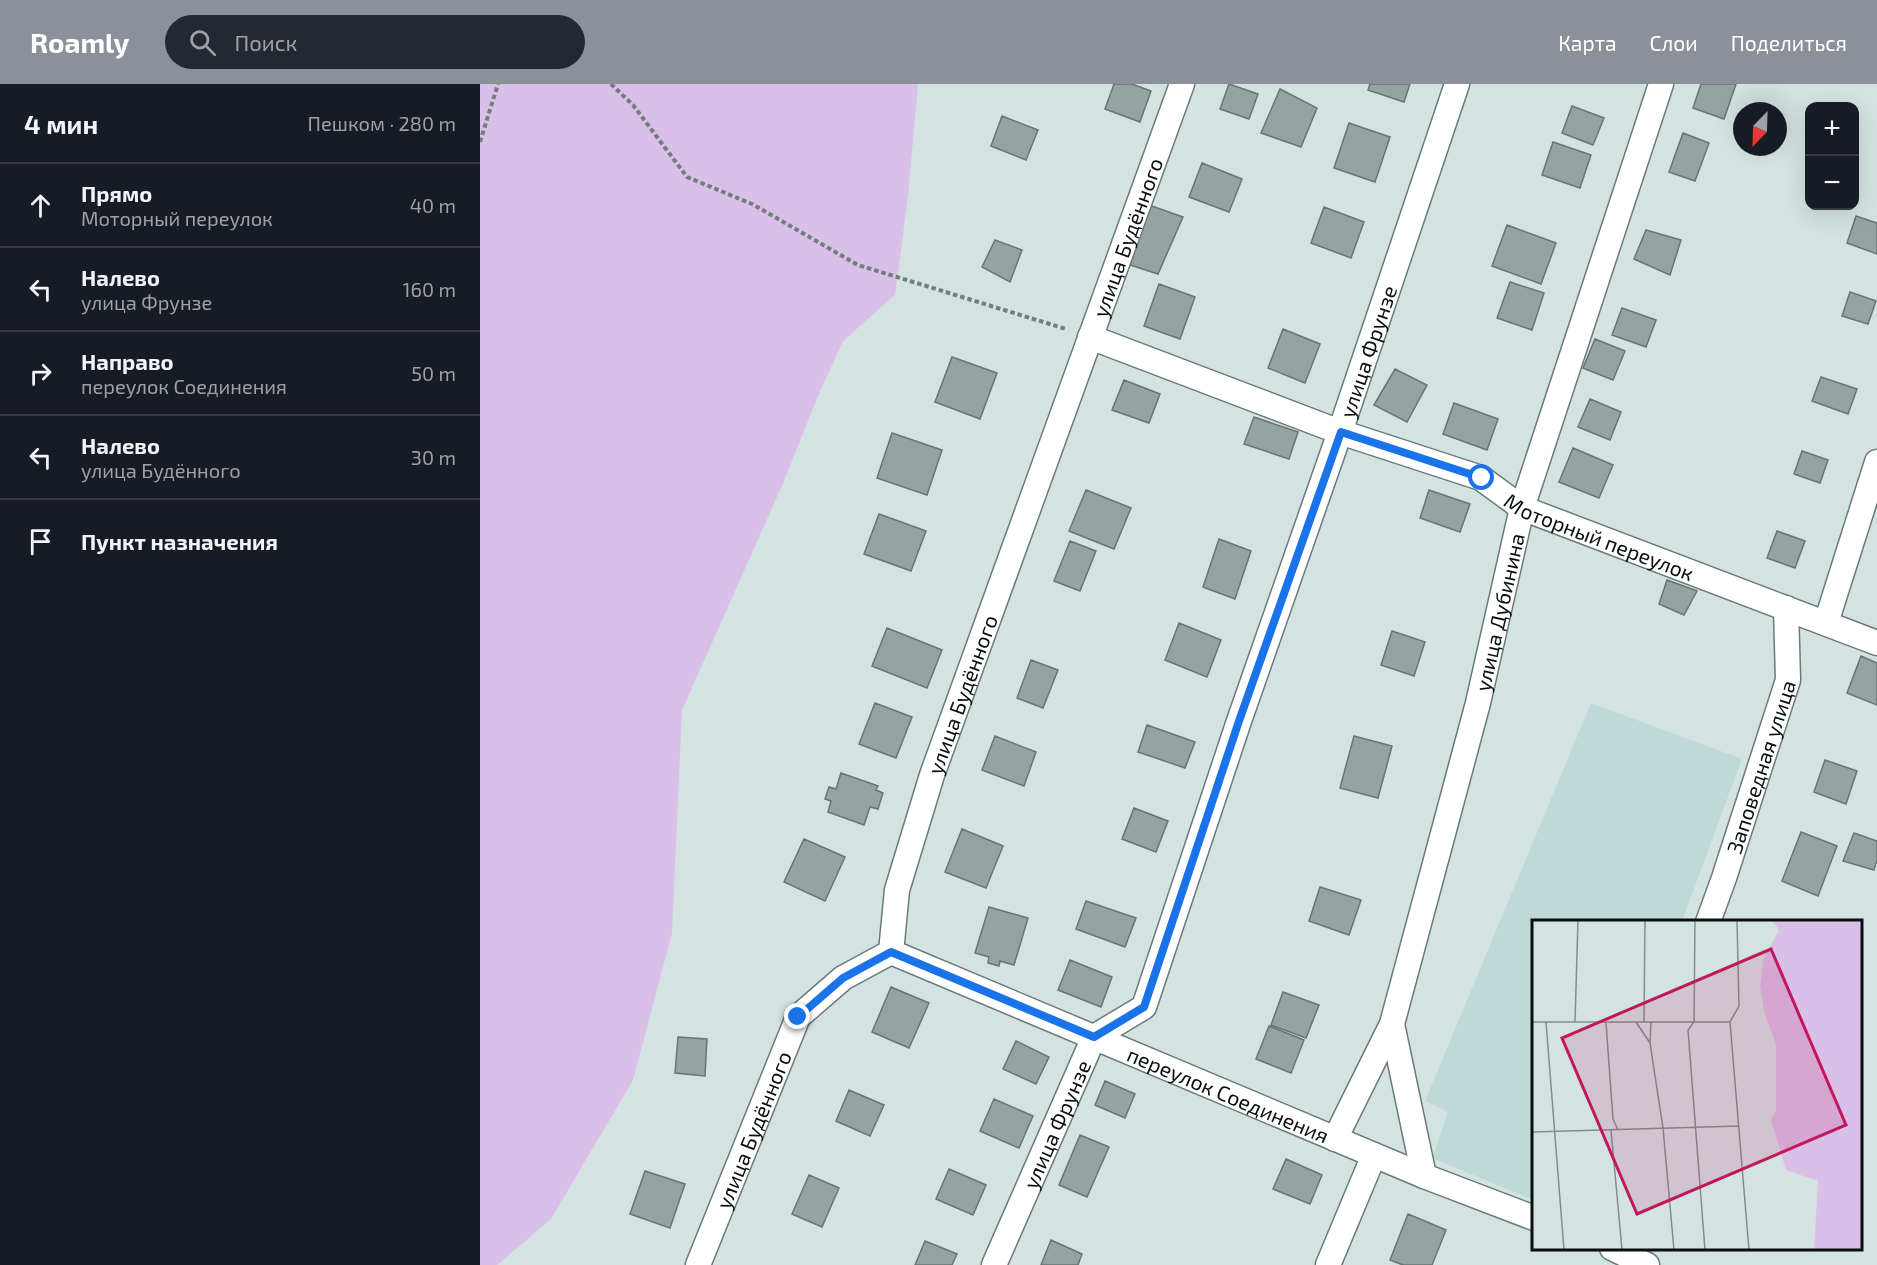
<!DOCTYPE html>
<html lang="ru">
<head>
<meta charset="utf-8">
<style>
  body { margin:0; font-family:"Exo 2",sans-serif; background:#242831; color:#f1f3f6 }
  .controls { position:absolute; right:18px; top:18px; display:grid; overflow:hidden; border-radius:12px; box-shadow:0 6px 24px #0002 }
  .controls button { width:54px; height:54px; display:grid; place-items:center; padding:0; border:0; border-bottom:2px solid #363941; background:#171b24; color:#f1f3f6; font:30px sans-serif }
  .compass { position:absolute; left:1253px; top:18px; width:54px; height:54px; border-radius:50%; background:#171b24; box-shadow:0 6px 24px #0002; rotate:203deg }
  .stop { position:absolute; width:18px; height:18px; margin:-14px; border:4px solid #1a73e8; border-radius:50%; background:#fff }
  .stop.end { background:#1a73e8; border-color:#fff; box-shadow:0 2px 6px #0008 }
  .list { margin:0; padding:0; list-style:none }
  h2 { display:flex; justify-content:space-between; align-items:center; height:78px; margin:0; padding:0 24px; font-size:26px }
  h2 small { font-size:20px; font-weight:400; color:#9ea1a6 }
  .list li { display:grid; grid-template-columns:39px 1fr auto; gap:18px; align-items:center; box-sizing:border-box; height:84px; padding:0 24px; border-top:2px solid #363941 }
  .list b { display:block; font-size:22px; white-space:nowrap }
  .list p { margin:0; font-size:20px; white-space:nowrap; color:#9ea1a6 }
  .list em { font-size:20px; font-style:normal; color:#9ea1a6 }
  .icon { flex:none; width:33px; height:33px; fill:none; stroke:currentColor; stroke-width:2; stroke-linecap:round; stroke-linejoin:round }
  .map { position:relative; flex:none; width:1397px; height:1181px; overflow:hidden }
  header { display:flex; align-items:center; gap:36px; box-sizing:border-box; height:84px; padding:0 30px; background:#8c9099; color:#fff }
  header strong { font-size:28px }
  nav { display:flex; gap:33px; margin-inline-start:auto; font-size:21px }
  .search { width:420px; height:54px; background:#242831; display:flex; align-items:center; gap:15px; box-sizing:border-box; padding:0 21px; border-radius:33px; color:#9ea1a6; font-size:22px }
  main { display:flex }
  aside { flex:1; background:#171b24 }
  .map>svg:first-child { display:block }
  .built { fill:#bfd9d7 }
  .green { fill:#dabfe8 }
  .building { fill:#95a4a3; stroke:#677574; stroke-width:1.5 }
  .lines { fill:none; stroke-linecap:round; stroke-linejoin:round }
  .street-casing { stroke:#6b7a79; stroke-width:27 }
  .path { stroke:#727d7c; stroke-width:4; stroke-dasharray:4.5 3; stroke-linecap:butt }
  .street { stroke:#fff; stroke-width:24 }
  .route { stroke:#1a73e8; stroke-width:8 }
  .labels { text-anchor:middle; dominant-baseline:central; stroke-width:4.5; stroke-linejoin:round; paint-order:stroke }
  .street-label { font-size:21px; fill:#090f0e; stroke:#d3e3e2 }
  .inset-road { fill:none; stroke:#828e8d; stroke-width:1.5 }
  .view { fill:#c2185b; fill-opacity:0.15; stroke:#c2185b; stroke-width:3 }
  .inset-edge { fill:none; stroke:#090f0e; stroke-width:3 }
</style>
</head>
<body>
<header>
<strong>Roamly</strong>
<div class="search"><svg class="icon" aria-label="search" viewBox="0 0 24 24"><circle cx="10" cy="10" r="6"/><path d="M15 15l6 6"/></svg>Поиск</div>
<nav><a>Карта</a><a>Слои</a><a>Поделиться</a></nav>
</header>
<main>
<aside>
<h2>4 мин<small>Пешком · 280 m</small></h2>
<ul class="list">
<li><svg class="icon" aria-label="ahead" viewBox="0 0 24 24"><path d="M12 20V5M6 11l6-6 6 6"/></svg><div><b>Прямо</b><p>Моторный переулок</p></div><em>40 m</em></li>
<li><svg class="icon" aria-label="left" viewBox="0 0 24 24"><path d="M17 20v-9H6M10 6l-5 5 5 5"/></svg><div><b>Налево</b><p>улица Фрунзе</p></div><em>160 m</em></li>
<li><svg class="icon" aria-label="right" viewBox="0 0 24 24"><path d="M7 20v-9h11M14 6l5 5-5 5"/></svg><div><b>Направо</b><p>переулок Соединения</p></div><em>50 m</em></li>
<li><svg class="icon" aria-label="left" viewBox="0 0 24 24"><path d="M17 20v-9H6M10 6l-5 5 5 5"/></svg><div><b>Налево</b><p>улица Будённого</p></div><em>30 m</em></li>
<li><svg class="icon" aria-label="arrive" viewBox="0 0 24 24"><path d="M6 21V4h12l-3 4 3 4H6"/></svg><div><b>Пункт назначения</b></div></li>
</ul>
</aside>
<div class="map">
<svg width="1397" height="1181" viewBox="0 0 1397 1181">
  <rect width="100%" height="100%" fill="#d3e3e2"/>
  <path class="built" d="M1111,619L1262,675L1202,837L1054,838L1053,1116L952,1074L968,1028L945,1017Z"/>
  <path class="green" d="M0,0H438L428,112L415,211L363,257L337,314L301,404L202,626L192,849L153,996L71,1135L17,1181H0Z"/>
  <path class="building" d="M634,0H652L671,7L660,38L625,25Z
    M749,0L778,10L769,35L740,25Z
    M890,0H930L924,18L888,6Z
    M1221,0H1256L1244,35L1213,24Z
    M800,5L837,24L821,63L781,49Z
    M1092,22L1124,34L1113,61L1082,49Z
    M522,32L558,46L546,76L511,62Z
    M869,39L910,53L895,98L854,84Z
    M1203,49L1229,59L1215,97L1189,88Z
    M1073,58L1111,71L1100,104L1062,91Z
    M722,79L762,95L749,128L709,113Z
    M669,121L703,133L678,190L647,180Z
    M844,123L884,138L871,174L831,159Z
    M1376,132L1397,139V170L1367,159Z
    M1027,141L1076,159L1061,200L1012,182Z
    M1166,146L1201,156L1190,191L1154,175Z
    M515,156L542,166L530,198L502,183Z
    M1030,198L1064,209L1052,246L1017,234Z
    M679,200L715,213L700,255L664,242Z
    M1370,208L1396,217L1388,240L1362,232Z
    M1142,224L1176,236L1166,263L1132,251Z
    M803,245L840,260L825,299L788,284Z
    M1115,255L1145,267L1133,296L1103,284Z
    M472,273L517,289L500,335L455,318Z
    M915,285L947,301L927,338L894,321Z
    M1341,293L1377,305L1368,330L1332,317Z
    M644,296L680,310L669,339L632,326Z
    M1110,315L1141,328L1130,356L1098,343Z
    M974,319L1018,335L1007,366L963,350Z
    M774,333L818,348L809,375L764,360Z
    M412,349L462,366L447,411L397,394Z
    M1093,364L1133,381L1119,414L1079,398Z
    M1322,367L1348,376L1340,399L1314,390Z
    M606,406L651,424L634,465L589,447Z
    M949,406L990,420L980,448L940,434Z
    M399,430L446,447L431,487L384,470Z
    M1297,447L1325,457L1315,484L1287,474Z
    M739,455L771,467L755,515L723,503Z
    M590,457L616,467L600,507L574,497Z
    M1187,496L1217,507L1204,531L1179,520Z
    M699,539L741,556L727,593L685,576Z
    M407,544L462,566L447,604L392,582Z
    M912,547L945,558L934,592L901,581Z
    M1381,572L1397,579V621L1367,609Z
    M551,576L578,586L563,624L537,614Z
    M395,619L432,633L416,674L379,660Z
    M667,641L715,658L705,684L658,668Z
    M515,652L556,668L544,702L502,686Z
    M874,652L912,662L898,714L860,704Z
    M1345,676L1377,687L1366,720L1334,708Z
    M361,689L398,702L396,706L403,709L398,725L390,723L384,741L348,728L351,717L345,715L349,703L356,705Z
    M654,724L688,737L676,768L642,755Z
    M482,745L523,762L506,804L465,788Z
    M1321,748L1357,762L1338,812L1302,797Z
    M1374,749L1397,757V776L1394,786L1363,777Z
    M324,755L365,773L345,817L304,798Z
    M840,803L881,816L869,851L829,837Z
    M606,817L656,834L645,863L596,845Z
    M509,823L548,834L534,881L520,877L519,882L508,879L509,873L495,869Z
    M590,876L632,893L621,923L578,906Z
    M411,903L449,919L429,964L392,948Z
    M803,908L839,921L826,954L791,941Z
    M789,942L824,956L811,989L776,975Z
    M198,953L227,955L225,992L195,989Z
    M536,957L569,973L556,1000L523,985Z
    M625,997L655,1010L645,1034L615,1021Z
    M369,1006L404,1021L390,1052L356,1037Z
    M514,1015L553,1032L539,1064L500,1047Z
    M600,1051L629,1063L607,1113L579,1101Z
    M806,1075L842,1091L830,1120L793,1105Z
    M469,1085L506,1101L493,1131L456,1115Z
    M165,1087L205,1100L190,1144L150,1130Z
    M329,1091L359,1104L342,1143L312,1130Z
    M928,1130L966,1146L952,1181H923L910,1176Z
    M571,1156L602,1170L598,1181H561Z
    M445,1157L477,1170L472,1181H435Z"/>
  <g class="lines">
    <g class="street-casing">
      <g id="street">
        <path id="s1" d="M610,253L860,348L1001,394L1042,424L1397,559"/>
        <path d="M1346,539L1397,378"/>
        <path id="s2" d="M1228,838L1244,794L1308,596L1306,524"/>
        <path id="s3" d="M411,868L944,1092L1054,1134"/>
        <path d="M912,940L944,1092"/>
        <path id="s4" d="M855,1055L912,940L998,619L1042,424L1181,0"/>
        <path d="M1132,1164L1167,1181"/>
        <path id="s5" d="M218,1181L318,933L363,894L411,868L417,806L452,691L702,0"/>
        <path id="s6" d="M514,1181L614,953L664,923L759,637L860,348L977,0"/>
        <path d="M848,1181L894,1071"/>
      </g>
    </g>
    <path class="path" d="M131,0L153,21L207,93L272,120L378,181L586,245
      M0,58L18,0"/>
    <use href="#street" class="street"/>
  </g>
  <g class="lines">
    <path class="route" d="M318,933L363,894L411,868L614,953L664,923L759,637L861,348L1002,394"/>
  </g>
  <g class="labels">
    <g class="street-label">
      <text stroke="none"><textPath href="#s5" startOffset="1136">улица Будённого</textPath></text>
      <text stroke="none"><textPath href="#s6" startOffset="1000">улица Фрунзе</textPath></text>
      <text stroke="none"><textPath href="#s1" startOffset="549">Моторный переулок</textPath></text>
      <text stroke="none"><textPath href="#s4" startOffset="554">улица Дубинина</textPath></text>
      <text stroke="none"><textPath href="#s5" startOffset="650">улица Будённого</textPath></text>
      <text stroke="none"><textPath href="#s2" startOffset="164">Заповедная улица</textPath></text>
      <text stroke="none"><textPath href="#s3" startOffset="366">переулок Соединения</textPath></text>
      <text stroke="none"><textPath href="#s6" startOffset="154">улица Фрунзе</textPath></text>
      <text stroke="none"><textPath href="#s5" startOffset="146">улица Будённого</textPath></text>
    </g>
  </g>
  <g transform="translate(1052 836)">
    <rect width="330" height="330" fill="#d3e3e2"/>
    <path d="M240,0H330V330H282L286,261L254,250L239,200L244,190V125L232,91L228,66L231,40L247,10Z" fill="#dabfe8"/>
    <path class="inset-road" d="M163,0L162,102L156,110L173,330M205,0L207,86L198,102L217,330M0,102H198M14,102L32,330M43,102L46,0M104,102L118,123M112,102L113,0M119,102L118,123L131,208L142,330M74,103L81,199L86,210M79,210L90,330M0,212L207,206"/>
    <path class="view" d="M239,29L314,205L105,294L30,118Z"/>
    <rect width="330" height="330" class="inset-edge"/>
  </g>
</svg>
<div class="controls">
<button>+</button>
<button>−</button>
</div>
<svg class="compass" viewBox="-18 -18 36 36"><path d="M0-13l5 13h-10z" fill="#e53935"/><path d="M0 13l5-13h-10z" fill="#9ea1a6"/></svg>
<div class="stop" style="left:1002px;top:394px"></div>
<div class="stop end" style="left:318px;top:933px"></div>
</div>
</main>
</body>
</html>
